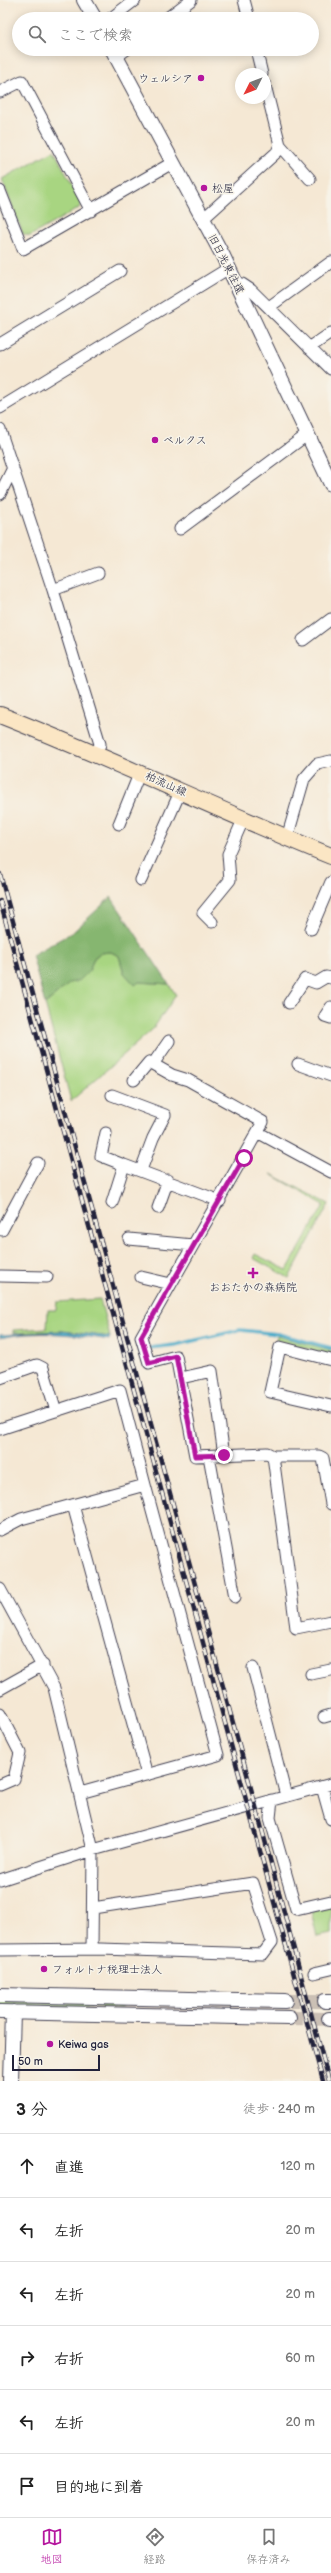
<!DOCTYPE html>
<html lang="ja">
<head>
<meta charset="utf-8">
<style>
  body { margin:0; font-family:"Balsamiq Sans","Klee One",sans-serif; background:#f2f2f2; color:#222 }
  .compass { position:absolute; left:235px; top:68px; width:36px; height:36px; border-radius:50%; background:#fff; box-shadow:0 2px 10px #0003; rotate:228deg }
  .scale { position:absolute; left:12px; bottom:10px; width:88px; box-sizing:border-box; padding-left:4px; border:2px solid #22223b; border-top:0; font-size:11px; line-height:14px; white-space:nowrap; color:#22223b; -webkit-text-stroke:3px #f7f3e8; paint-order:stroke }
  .stop { position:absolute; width:12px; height:12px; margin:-9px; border:3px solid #b5179e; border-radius:50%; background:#fff }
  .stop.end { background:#b5179e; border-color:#fff; box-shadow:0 1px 4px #0008 }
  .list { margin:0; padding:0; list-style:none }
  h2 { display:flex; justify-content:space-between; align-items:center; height:52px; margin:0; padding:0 16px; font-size:17px }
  h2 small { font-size:13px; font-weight:400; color:#767676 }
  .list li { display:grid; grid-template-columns:26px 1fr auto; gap:12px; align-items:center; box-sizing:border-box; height:64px; padding:0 16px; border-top:1px solid #e0e0e0 }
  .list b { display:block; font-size:15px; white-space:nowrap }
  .list em { font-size:13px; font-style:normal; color:#767676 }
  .icon { flex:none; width:22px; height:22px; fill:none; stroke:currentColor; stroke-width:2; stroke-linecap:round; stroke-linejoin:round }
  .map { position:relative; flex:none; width:331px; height:2081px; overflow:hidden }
  .search { position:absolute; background:#fff; box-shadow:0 2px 10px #0003; left:12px; right:12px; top:12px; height:44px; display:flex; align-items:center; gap:10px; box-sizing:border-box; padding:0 14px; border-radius:22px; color:#767676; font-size:15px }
  .sheet { height:436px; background:#fff }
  nav { display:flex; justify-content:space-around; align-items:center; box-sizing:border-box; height:56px; border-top:1px solid #e0e0e0; background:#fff; font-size:11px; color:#767676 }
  nav a { display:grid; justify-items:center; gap:2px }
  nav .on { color:#b5179e }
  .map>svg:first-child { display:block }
  .green { fill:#a8d581; stroke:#657c5e }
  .forest { fill:#86b66f; stroke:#546c55 }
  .water { fill:#49abc9; stroke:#366682 }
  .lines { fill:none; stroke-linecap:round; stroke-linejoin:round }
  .stream { stroke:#49abc9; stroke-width:3.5 }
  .tertiary-tunnel { stroke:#cbc0b5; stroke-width:14; stroke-dasharray:14 7; stroke-linecap:butt }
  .minor-casing { stroke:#424052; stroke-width:13 }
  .tertiary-casing { stroke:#424052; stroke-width:16 }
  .secondary-casing { stroke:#424052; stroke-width:18 }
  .minor { stroke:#fff; stroke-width:11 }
  .tertiary { stroke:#fff; stroke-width:14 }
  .secondary { stroke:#fbe6c4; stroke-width:16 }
  .rail-casing { stroke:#22223b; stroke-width:4.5 }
  .rail { stroke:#f7f3e8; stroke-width:3; stroke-dasharray:9; stroke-linecap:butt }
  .route { stroke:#b5179e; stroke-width:5 }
  .poi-dot { fill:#b5179e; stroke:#f7f3e8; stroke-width:1.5 }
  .labels { text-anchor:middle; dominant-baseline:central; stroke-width:3; stroke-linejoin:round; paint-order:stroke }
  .poi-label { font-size:11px; fill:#22223b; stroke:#f7f3e8; text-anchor:start }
  .street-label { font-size:11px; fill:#22223b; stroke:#f7f3e8 }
</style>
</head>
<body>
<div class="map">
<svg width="331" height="2081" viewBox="0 0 331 2081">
  <rect width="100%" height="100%" fill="#f7f3e8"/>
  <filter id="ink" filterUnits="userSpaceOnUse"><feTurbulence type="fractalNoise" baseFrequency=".025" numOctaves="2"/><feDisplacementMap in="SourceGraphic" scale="8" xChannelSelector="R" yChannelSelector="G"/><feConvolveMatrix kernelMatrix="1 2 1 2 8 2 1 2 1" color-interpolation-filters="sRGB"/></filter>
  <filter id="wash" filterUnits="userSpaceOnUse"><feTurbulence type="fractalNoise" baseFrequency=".012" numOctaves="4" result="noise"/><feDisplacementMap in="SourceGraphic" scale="16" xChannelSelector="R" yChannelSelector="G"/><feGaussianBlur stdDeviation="0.9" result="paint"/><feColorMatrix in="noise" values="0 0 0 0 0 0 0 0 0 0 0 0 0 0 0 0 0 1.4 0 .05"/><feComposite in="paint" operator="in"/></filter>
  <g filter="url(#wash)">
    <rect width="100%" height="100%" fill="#f5e8d4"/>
    <path class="green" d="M54,150L81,203L79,208L30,236L23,234L2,179Z
      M111,952L119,956L124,973L139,982L169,984L176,995L153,1029L71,1101L45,1004L70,983L89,971L94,958L100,953Z
      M271,1174L329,1204L289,1278L253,1258L255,1254L287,1270L324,1205Z
      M100,1299L110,1337L62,1331L13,1333V1330L47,1328L48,1310H56L57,1302Z
      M277,1336L331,1350V1355L276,1340Z
      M331,1907V1934L317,1937L311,1911Z
      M0,2000L122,2002V2008L0,2006Z"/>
    <path class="forest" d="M111,897L169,984L139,982L135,985L124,973L119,956L111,952L100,953L94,958L89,971L79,981L70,983L45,1004L32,955L73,932Z"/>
    <path class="water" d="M62,1331L110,1337L109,1340C73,1334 36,1330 0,1338V1335Z"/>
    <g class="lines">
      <path class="stream" d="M149,1348L175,1345L240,1330L278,1334L331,1348"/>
    </g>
  </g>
  <g filter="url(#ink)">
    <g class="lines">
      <path class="tertiary-tunnel" d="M285,2001H325
        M289,2018L329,2019"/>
      <g class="minor-casing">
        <path id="minor" d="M244,0L249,19
          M110,19L135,0
          M166,19L191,0
          M256,49L262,74
          M116,57L127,49
          M0,92L22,81L91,211
          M280,145L310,179
          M0,191L23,249L172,163
          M203,219L277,152L280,145L265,85
          M237,286L242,284L251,290L331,369
          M269,307L331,262
          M0,344L120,271
          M309,348L331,333
          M0,408L229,268
          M0,430L53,590L100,744L97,754
          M0,494L13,468
          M180,529L308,434
          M53,590L98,573
          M303,640L331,619
          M119,824L140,772
          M287,838L304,779L317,764L331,761
          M141,880L181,790
          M212,922L203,913L230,880L228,854L243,820
          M311,929L331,882
          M289,1003L305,979L316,983L326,977L331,978
          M331,1007L325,1016L331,1018
          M153,1064L169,1041
          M298,1064L331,1076
          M134,1080L149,1062L172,1075L188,1080L263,1122L141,1337L149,1363L176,1356L195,1456L267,1453L273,1456H319L323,1458L331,1504
          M112,1095L165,1115L153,1138L141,1170
          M106,1133L101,1156L124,1165
          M259,1133L331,1172
          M112,1203L124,1165L220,1201
          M158,1208L168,1180
          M0,1228L2,1230L38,1163
          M129,1239L193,1245
          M0,1276L47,1277
          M141,1277L171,1284
          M331,1360L280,1347L270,1392L331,1406
          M0,1378L37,1365L43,1368L56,1411
          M181,1378L212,1371L224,1455
          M0,1429L120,1390L145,1485
          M209,1456L235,1597
          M273,1456L296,1628L331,1621
          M73,1505L147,1775
          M0,1530L21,1519L145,1485L218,1755L80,1793
          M0,1589L54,1688L93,1850L92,1949
          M253,1668L286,1796
          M311,1674L331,1670
          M0,1689L43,1665
          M0,1714L20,1753L14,1779L0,1785
          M324,1717L331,1715
          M322,1787L331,1819
          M272,1800L270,1818L296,1909L331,1901
          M0,1880L93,1850L331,1784
          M0,1950L100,1949L263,1954L272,1942L253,1883L93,1908
          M314,1973L331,1969"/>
      </g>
      <g class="tertiary-casing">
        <path id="tertiary" d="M84,0L95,19
          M112,49L223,256L331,484
          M0,1995L285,2001
          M325,2001H331
          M0,2012L289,2018
          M329,2019H331
          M11,2081L13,2012"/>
      </g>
      <g class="secondary-casing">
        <path id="secondary" d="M0,715C112,759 220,811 331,856"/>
      </g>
      <use href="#minor" class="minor"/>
      <use href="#tertiary" class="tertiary"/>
      <use href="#secondary" class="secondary"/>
      <g class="rail-casing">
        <path id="rail" d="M0,874L255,1803L329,2081
          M0,901L323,2081"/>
      </g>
      <use href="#rail" class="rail"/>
    </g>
  </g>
  <g class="lines" filter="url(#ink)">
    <path class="route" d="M224,1455L195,1456L176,1356L149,1363L141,1337L244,1158"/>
  </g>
  <g class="poi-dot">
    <circle cx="201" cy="78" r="4"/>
    <circle cx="204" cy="188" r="4"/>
    <circle cx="155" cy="440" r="4"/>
    <path d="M251 1267h4v4h4v4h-4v4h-4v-4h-4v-4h4z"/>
    <circle cx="44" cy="1969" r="4"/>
    <circle cx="50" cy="2044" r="4"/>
  </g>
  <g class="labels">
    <g class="poi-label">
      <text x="193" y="78" text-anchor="end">ウェルシア</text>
      <text x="212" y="188">松屋</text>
      <text x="163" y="440">ベルクス</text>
      <text x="253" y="1287" text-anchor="middle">おおたかの森病院</text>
      <text x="52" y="1969">フォルトナ税理士法人</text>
      <text x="58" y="2044">Keiwa gas</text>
    </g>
    <g class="street-label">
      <text transform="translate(226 264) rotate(63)">旧日光東往還</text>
      <text transform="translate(166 784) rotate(24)">柏流山線</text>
    </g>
  </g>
</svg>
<svg class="compass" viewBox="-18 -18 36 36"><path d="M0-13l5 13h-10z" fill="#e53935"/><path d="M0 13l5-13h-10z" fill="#767676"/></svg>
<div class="scale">50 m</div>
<div class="stop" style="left:244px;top:1158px"></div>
<div class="stop end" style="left:224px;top:1455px"></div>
<div class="search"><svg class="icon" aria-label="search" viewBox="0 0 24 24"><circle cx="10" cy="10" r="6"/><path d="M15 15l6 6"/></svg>ここで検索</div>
</div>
<section class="sheet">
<h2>3 分<small>徒歩 · 240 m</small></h2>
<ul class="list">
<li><svg class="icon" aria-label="ahead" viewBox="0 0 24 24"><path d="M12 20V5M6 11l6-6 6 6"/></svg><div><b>直進</b></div><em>120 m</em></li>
<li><svg class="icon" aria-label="left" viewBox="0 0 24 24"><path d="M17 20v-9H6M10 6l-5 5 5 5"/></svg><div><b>左折</b></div><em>20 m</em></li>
<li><svg class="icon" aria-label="left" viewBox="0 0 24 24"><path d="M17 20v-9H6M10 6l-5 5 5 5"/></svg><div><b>左折</b></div><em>20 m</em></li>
<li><svg class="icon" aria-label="right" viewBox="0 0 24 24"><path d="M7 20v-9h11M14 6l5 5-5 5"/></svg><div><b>右折</b></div><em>60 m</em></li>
<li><svg class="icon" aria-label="left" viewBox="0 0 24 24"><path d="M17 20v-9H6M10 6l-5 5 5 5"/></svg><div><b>左折</b></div><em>20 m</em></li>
<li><svg class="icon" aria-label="arrive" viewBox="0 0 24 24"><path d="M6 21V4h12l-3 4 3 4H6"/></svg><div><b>目的地に到着</b></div></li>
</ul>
</section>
<nav>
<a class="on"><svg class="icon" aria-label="map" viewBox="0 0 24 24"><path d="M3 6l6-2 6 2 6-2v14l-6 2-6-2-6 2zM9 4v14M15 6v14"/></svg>地図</a>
<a><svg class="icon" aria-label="directions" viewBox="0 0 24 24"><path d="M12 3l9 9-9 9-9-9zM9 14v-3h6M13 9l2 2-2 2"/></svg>経路</a>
<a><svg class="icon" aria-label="saved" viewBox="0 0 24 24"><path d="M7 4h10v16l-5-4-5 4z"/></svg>保存済み</a>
</nav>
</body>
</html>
